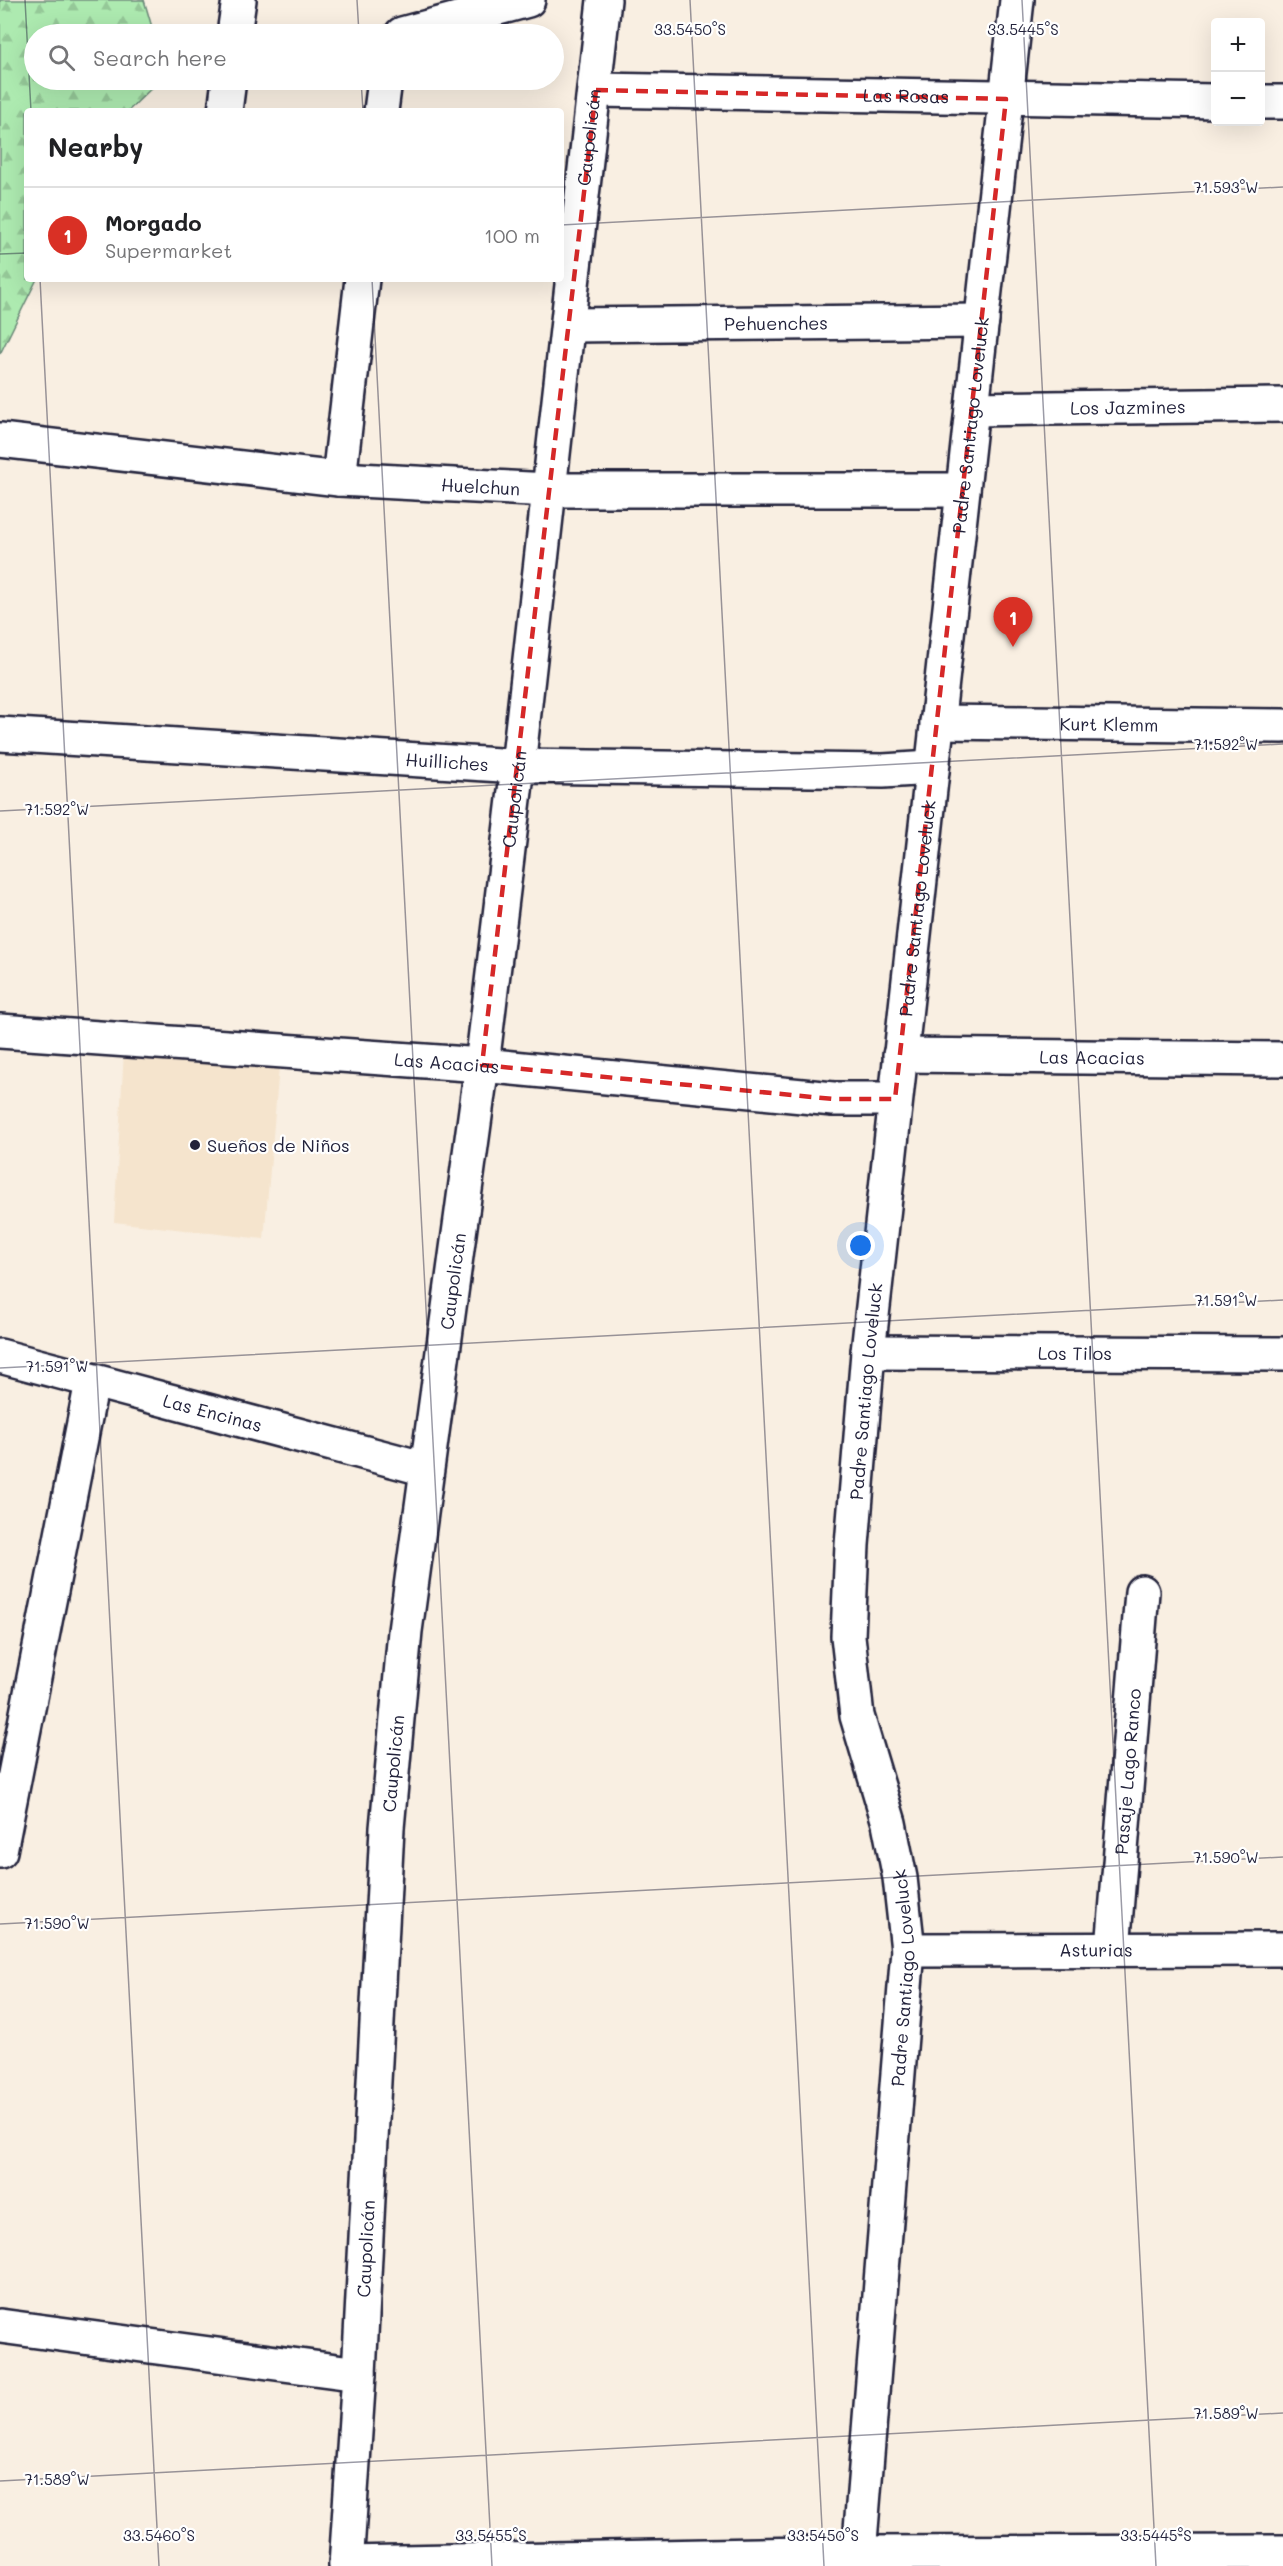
<!DOCTYPE html>
<html lang="en">
<head>
<meta charset="utf-8">
<style>
  body { margin:0; font-family:Mali,sans-serif; background:#f2f2f2; color:#202124 }
  .controls { position:absolute; right:18px; top:18px; display:grid; overflow:hidden; border-radius:6px; box-shadow:0 6px 24px #0002 }
  .controls button { width:54px; height:54px; display:grid; place-items:center; padding:0; border:0; border-bottom:2px solid #e0e0e0; background:#fff; color:#202124; font:30px sans-serif }
  .you { position:absolute; left:861px; top:1246px; width:21px; height:21px; margin:-15px; border:4px solid #fff; border-radius:50%; background:#1a73e8; box-shadow:0 0 0 9px #1a73e833 }
  .badge { display:grid; place-items:center; width:39px; height:39px; border-radius:50%; background:#d93025; color:#fff; font-size:20px; font-weight:700 }
  .pin { position:absolute; translate:-50% -50px; filter:drop-shadow(0 2px 3px #0008) }
  .pin::after { content:''; position:absolute; top:32px; width:21px; height:18px; background:inherit; clip-path:polygon(0 0,100% 0,50% 100%) }
  .list { margin:0; padding:0; list-style:none }
  h2 { display:flex; justify-content:space-between; align-items:center; height:78px; margin:0; padding:0 24px; font-size:26px }
  h2 small { font-size:20px; font-weight:400; color:#757577 }
  .list li { display:grid; grid-template-columns:39px 1fr auto; gap:18px; align-items:center; box-sizing:border-box; height:96px; padding:0 24px; border-top:2px solid #e0e0e0 }
  .list b { display:block; font-size:22px; white-space:nowrap }
  .list p { margin:0; font-size:20px; white-space:nowrap; color:#757577 }
  .list em { font-size:20px; font-style:normal; color:#757577 }
  .icon { flex:none; width:33px; height:33px; fill:none; stroke:currentColor; stroke-width:2; stroke-linecap:round; stroke-linejoin:round }
  .map { position:relative; flex:none; width:1283px; height:2566px; overflow:hidden }
  .search { position:absolute; background:#fff; box-shadow:0 6px 24px #0002; left:24px; top:24px; width:540px; height:66px; display:flex; align-items:center; gap:15px; box-sizing:border-box; padding:0 21px; border-radius:33px; color:#757577; font-size:22px }
  .panel { position:absolute; background:#fff; box-shadow:0 6px 24px #0002; left:24px; top:108px; width:540px; height:174px; border-radius:6px }
  .map>svg:first-child { display:block }
  .built { fill:#f5e4cd }
  .forest { fill:url(#forest-firs); stroke:#688676; stroke-width:1.5 }
  .lines { fill:none; stroke-linecap:round; stroke-linejoin:round }
  .minor-casing { stroke:#22223b; stroke-width:38 }
  .minor { stroke:#fff; stroke-width:33 }
  .marked { fill:none; stroke:#d62828; stroke-width:4.5; stroke-dasharray:12 8; stroke-linejoin:round }
  .ticks { fill:none; stroke:#22223b; stroke-width:1.5; stroke-opacity:0.45 }
  .poi-dot { fill:#22223b; stroke:#fff; stroke-width:2 }
  .labels { text-anchor:middle; dominant-baseline:central; stroke-width:4.5; stroke-linejoin:round; paint-order:stroke }
  .street-label { font-size:18px; fill:#22223b; stroke:#fff }
  .poi-label { font-size:18px; fill:#22223b; stroke:#fff; text-anchor:start }
  .ticks-label { font-size:15px; text-anchor:middle; fill:#22223b; stroke:#fff; stroke-width:4.5; stroke-linejoin:round; paint-order:stroke }
</style>
</head>
<body>
<div class="map">
<svg width="1283" height="2566" viewBox="0 0 1283 2566">
  <defs>
    <pattern id="forest-firs" width="22" height="20" patternUnits="userSpaceOnUse" patternTransform="scale(1.5)"><rect width="22" height="20" fill="#adeab0"/><path d="M5 1l3.5 6h-7zM16 11l3.5 6h-7z" fill="#95c898"/></pattern>
  </defs>
  <rect width="100%" height="100%" fill="#f9efe2"/>
  <filter id="ink" filterUnits="userSpaceOnUse"><feTurbulence type="fractalNoise" baseFrequency=".0167" numOctaves="2"/><feDisplacementMap in="SourceGraphic" scale="12" xChannelSelector="R" yChannelSelector="G"/><feConvolveMatrix kernelMatrix="1 2 1 2 8 2 1 2 1" color-interpolation-filters="sRGB"/></filter>
  <g filter="url(#ink)">
    <path class="built" d="M124,1051L279,1067L264,1239L114,1222Z"/>
    <path class="forest" d="M0,0H144L154,34H34V80H160L128,111H27V279H37L0,354Z"/>
    <g class="lines">
      <g class="minor-casing">
        <g id="minor">
          <path d="M234,34L239,0"/>
          <path d="M402,34L528,0"/>
          <path id="s1" d="M596,90L1216,101"/>
          <path d="M1260,102H1283"/>
          <path d="M225,111L229,80"/>
          <path d="M381,111L385,80"/>
          <path id="s2" d="M570,325L982,321"/>
          <path id="s3" d="M972,409L1283,405"/>
          <path id="s4" d="M0,440L339,479L549,490H963"/>
          <path d="M339,479L362,279"/>
          <path id="s5" d="M937,722L1283,726"/>
          <path id="s6" d="M0,734L518,766L883,771L932,768"/>
          <path id="s7" d="M0,1031L482,1065L833,1099H895"/>
          <path id="s8" d="M900,1055L1283,1059"/>
          <path id="s9" d="M868,1352L1283,1354"/>
          <path id="s10" d="M0,1356L426,1469"/>
          <path d="M0,1851L92,1382"/>
          <path id="s11" d="M1113,1949L1142,1592"/>
          <path id="s12" d="M908,1950L1283,1949"/>
          <path d="M0,2326L359,2374"/>
          <path d="M346,2563L859,2553L1283,2552"/>
          <path id="s13" d="M346,2566L359,2374L387,1828L405,1631L482,1065L518,766L604,0"/>
          <path id="s14" d="M858,2566L908,1950L900,1878L889,1823L857,1716L848,1636L852,1545L868,1352L1017,0"/>
        </g>
      </g>
      <use href="#minor" class="minor"/>
    </g>
  </g>
  <path class="marked" d="M596,90L1006,99L895,1099H833L482,1065Z"/>
  <path class="ticks" d="M25,0L31,111M357,0L359,34M690,0L824,2566M1022,0L1156,2566M361,80L363,111M561,225L1283,187M0,254L27,253M40,279L159,2566M372,279L492,2566M0,811L1283,744M0,1368L1283,1300M0,1924L1283,1857M0,2481L1283,2413"/>
  <circle class="poi-dot" cx="195" cy="1145" r="6"/>
  <g class="labels">
    <g class="street-label">
      <text stroke="none"><textPath href="#s1" startOffset="310">Las Rosas</textPath></text>
      <text stroke="none"><textPath href="#s13" startOffset="2442">Caupolicán</textPath></text>
      <text stroke="none"><textPath href="#s2" startOffset="206">Pehuenches</textPath></text>
      <text stroke="none"><textPath href="#s3" startOffset="156">Los Jazmines</textPath></text>
      <text stroke="none"><textPath href="#s14" startOffset="2156">Padre Santiago Loveluck</textPath></text>
      <text stroke="none"><textPath href="#s4" startOffset="483">Huelchun</textPath></text>
      <text stroke="none"><textPath href="#s5" startOffset="172">Kurt Klemm</textPath></text>
      <text stroke="none"><textPath href="#s6" startOffset="448">Huilliches</textPath></text>
      <text stroke="none"><textPath href="#s13" startOffset="1776">Caupolicán</textPath></text>
      <text stroke="none"><textPath href="#s14" startOffset="1670">Padre Santiago Loveluck</textPath></text>
      <text stroke="none"><textPath href="#s8" startOffset="192">Las Acacias</textPath></text>
      <text stroke="none"><textPath href="#s7" startOffset="448">Las Acacias</textPath></text>
      <text stroke="none"><textPath href="#s13" startOffset="1290">Caupolicán</textPath></text>
      <text stroke="none"><textPath href="#s9" startOffset="207">Los Tilos</textPath></text>
      <text stroke="none"><textPath href="#s14" startOffset="1184">Padre Santiago Loveluck</textPath></text>
      <text stroke="none"><textPath href="#s10" startOffset="220">Las Encinas</textPath></text>
      <text stroke="none"><textPath href="#s13" startOffset="804">Caupolicán</textPath></text>
      <text stroke="none"><textPath href="#s11" startOffset="178">Pasaje Lago Ranco</textPath></text>
      <text stroke="none"><textPath href="#s12" startOffset="188">Asturias</textPath></text>
      <text stroke="none"><textPath href="#s14" startOffset="590">Padre Santiago Loveluck</textPath></text>
      <text stroke="none"><textPath href="#s13" startOffset="318">Caupolicán</textPath></text>
    </g>
    <g class="poi-label">
      <text x="207" y="1145">Sueños de Niños</text>
    </g>
  </g>
  <g class="ticks-label">
    <text x="690" y="35">33.5450°S</text>
    <text x="1023" y="35">33.5445°S</text>
    <text x="1226" y="193">71.593°W</text>
    <text x="1226" y="750">71.592°W</text>
    <text x="57" y="815">71.592°W</text>
    <text x="1226" y="1306">71.591°W</text>
    <text x="57" y="1372">71.591°W</text>
    <text x="1226" y="1863">71.590°W</text>
    <text x="57" y="1929">71.590°W</text>
    <text x="1226" y="2419">71.589°W</text>
    <text x="57" y="2485">71.589°W</text>
    <text x="159" y="2541">33.5460°S</text>
    <text x="491" y="2541">33.5455°S</text>
    <text x="823" y="2541">33.5450°S</text>
    <text x="1156" y="2541">33.5445°S</text>
  </g>
</svg>
<div class="controls">
<button>+</button>
<button>−</button>
</div>
<div class="you"></div>
<div class="pin badge" style="left:1013px;top:647px">1</div>
<div class="search"><svg class="icon" aria-label="search" viewBox="0 0 24 24"><circle cx="10" cy="10" r="6"/><path d="M15 15l6 6"/></svg>Search here</div>
<section class="panel">
<h2>Nearby<small></small></h2>
<ul class="list">
<li><span class="badge">1</span><div><b>Morgado</b><p>Supermarket</p></div><em>100 m</em></li>
</ul>
</section>
</div>
</body>
</html>
